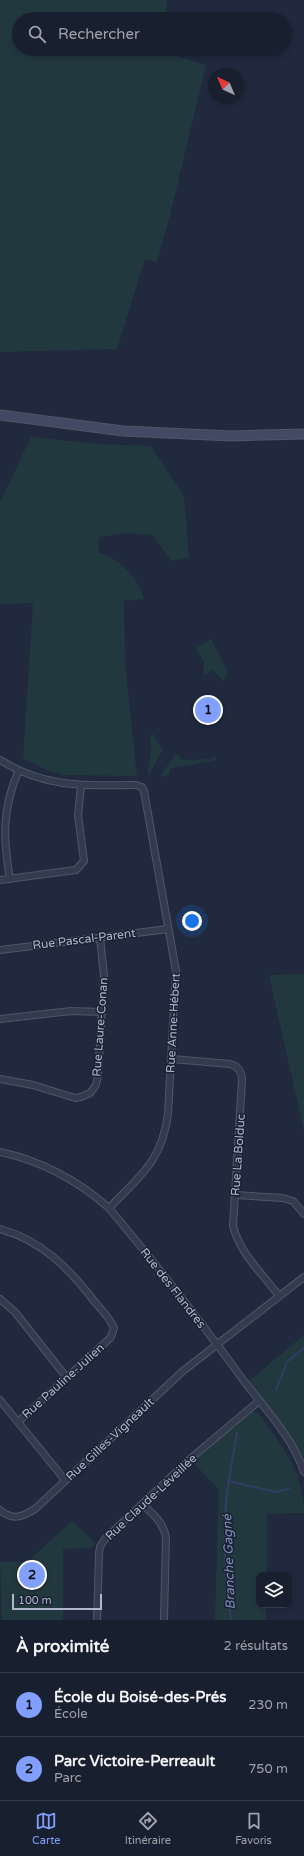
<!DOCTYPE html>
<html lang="fr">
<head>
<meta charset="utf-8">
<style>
  body { margin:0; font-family:"Varela Round",sans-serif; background:#212736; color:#f1f3f6 }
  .controls { position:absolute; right:12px; bottom:12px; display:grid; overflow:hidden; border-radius:8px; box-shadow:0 2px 6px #0003 }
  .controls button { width:36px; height:36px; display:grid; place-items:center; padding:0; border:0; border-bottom:1px solid #363d4a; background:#181f2e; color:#f1f3f6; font:20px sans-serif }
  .compass { position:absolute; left:208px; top:68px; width:36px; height:36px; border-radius:50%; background:#181f2e; box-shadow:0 2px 6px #0003; rotate:316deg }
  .scale { position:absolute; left:12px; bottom:10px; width:90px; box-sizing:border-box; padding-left:4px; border:2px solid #b0b6ca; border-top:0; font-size:11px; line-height:14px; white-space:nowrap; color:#b0b6ca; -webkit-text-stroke:3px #1a2133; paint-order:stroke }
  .you { position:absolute; left:192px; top:921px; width:14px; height:14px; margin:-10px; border:3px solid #fff; border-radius:50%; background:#1a73e8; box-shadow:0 0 0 6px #1a73e833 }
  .badge { display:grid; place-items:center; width:26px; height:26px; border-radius:50%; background:#809fff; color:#111; font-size:13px; font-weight:700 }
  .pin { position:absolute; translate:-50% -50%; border:2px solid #fff; box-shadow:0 1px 4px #0006 }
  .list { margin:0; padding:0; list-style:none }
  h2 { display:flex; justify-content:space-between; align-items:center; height:52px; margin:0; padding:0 16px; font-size:17px }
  h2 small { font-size:13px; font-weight:400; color:#9fa2aa }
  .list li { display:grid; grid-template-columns:26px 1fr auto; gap:12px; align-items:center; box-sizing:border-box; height:64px; padding:0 16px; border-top:1px solid #363d4a }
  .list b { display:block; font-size:15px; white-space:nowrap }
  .list p { margin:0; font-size:13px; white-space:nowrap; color:#9fa2aa }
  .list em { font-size:13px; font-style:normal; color:#9fa2aa }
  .icon { flex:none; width:22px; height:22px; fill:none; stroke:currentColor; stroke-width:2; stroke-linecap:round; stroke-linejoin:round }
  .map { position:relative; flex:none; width:304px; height:1620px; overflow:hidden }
  .search { position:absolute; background:#181f2e; box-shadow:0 2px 6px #0003; left:12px; right:12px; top:12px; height:44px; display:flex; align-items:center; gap:10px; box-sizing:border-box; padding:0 14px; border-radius:22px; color:#9fa2aa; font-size:15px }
  .sheet { height:180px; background:#181f2e }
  nav { display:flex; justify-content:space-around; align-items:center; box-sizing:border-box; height:56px; border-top:1px solid #363d4a; background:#181f2e; font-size:11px; color:#9fa2aa }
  nav a { display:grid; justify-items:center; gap:2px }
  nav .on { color:#809fff }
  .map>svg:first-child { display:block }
  .green { fill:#22383f }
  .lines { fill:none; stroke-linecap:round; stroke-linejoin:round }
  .stream { stroke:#2f3d63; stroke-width:2 }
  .street-casing { stroke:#505669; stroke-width:8 }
  .secondary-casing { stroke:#505669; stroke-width:11 }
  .street { stroke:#343b4e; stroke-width:6 }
  .secondary { stroke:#424962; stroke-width:9 }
  .labels { text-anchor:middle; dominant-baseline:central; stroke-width:3; stroke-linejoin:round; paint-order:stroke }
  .street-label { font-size:12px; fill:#b0b6ca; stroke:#1a2133 }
  .water-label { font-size:13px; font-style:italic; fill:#7c8eb9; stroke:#1a2133 }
</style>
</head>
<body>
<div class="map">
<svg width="304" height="1620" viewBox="0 0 304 1620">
  <rect width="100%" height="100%" fill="#20293e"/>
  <path class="green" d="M0,0H167L165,19H19V49H161V51L206,65L170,215L157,262L145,259L117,349L0,352Z
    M31,437L98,444L151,446L184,496L189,558L171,561L153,535L127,533L99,537L98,552C119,558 139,578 144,599L124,601L125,663L137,776L64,775L46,770L23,758L33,603L0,604V502Z
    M211,639L228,672L224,681L212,670L207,674L203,675L204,662L196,648Z
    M153,734L163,750L150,773H148C148,758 154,751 149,736Z
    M175,755H180L181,760L213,759L214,755H215L216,760L173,768L169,770V775L162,777L161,775Z
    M304,974V1131L269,975Z
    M304,1335V1459L293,1441L249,1381Z
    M252,1412L258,1413C281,1443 304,1473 304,1513L267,1514V1575H259V1605H266V1620H215L219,1490L193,1462L223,1435Z
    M72,1521L95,1542L92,1548L63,1549V1620H2L0,1562H27Z"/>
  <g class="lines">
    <path class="stream" d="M276,1390L287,1362L304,1348
      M228,1481L276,1492L290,1488
      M231,1620C226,1587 224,1552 225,1519C226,1490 232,1462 237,1433"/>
    <g class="street-casing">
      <path id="street" d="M0,760C45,788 85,786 136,785L142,787L144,791L176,971L168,1114C162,1161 140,1176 109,1208
        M10,879C3,839 2,808 19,770
        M0,880L68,871L76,870L84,861L78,815L81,786
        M0,950L168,929
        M0,1019L71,1011L102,1012
        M172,1059L230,1064C238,1066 242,1072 242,1080L233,1226C240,1254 263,1274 279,1296
        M0,1079L33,1085L75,1098L81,1097L90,1093L96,1085L98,1076L104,976L100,937
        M0,1152C42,1161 77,1180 109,1208C156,1264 201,1322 244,1381C265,1409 293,1438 304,1472
        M236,1195L283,1198L293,1201L304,1214
        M0,1229C41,1240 69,1268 94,1301C101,1309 110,1318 114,1328L111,1337L107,1341L18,1422
        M0,1299L15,1312L67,1378
        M0,1400L65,1480
        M142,1504C153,1514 163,1522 166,1537L164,1620
        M0,1510C13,1521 22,1517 35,1509L183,1371L304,1277
        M97,1620L99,1553L100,1547L105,1539L190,1459L259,1401"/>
    </g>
    <g class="secondary-casing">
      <path id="secondary" d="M0,415L123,431L231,436L304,434"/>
    </g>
    <use href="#street" class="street"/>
    <use href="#secondary" class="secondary"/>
  </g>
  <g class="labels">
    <g class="street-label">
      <text transform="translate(84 939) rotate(-7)">Rue Pascal-Parent</text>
      <text transform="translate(173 1023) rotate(-87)">Rue Anne-Hébert</text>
      <text transform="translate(100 1027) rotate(-86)">Rue Laure-Conan</text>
      <text transform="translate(238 1155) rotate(-86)">Rue La Bolduc</text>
      <text transform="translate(173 1288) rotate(52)">Rue des Flandres</text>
      <text transform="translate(63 1381) rotate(-42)">Rue Pauline-Julien</text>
      <text transform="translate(110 1439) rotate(-43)">Rue Gilles-Vigneault</text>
      <text transform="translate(151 1497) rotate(-43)">Rue Claude-Léveillée</text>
    </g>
    <g class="water-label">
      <text transform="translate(229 1562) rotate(-92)">Branche Gagné</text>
    </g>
  </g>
</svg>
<div class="controls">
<button><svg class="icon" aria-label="layers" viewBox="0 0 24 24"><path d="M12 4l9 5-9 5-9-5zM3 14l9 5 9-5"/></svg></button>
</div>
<svg class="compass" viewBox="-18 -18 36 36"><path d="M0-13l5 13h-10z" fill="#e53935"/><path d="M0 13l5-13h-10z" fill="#9fa2aa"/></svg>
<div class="scale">100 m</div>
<div class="you"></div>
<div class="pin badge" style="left:208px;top:710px">1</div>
<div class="pin badge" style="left:32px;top:1575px">2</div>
<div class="search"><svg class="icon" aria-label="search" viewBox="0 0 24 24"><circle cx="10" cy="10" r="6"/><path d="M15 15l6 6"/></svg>Rechercher</div>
</div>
<section class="sheet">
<h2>À proximité<small>2 résultats</small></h2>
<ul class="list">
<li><span class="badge">1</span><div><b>École du Boisé-des-Prés</b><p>École</p></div><em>230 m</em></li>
<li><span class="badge">2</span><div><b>Parc Victoire-Perreault</b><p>Parc</p></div><em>750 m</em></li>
</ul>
</section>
<nav>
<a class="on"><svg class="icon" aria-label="map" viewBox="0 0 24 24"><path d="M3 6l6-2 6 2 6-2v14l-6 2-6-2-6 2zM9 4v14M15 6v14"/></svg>Carte</a>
<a><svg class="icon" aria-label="directions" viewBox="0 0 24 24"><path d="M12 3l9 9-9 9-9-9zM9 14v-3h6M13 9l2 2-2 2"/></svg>Itinéraire</a>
<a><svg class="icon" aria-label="saved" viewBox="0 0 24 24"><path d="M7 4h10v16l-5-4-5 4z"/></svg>Favoris</a>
</nav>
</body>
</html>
